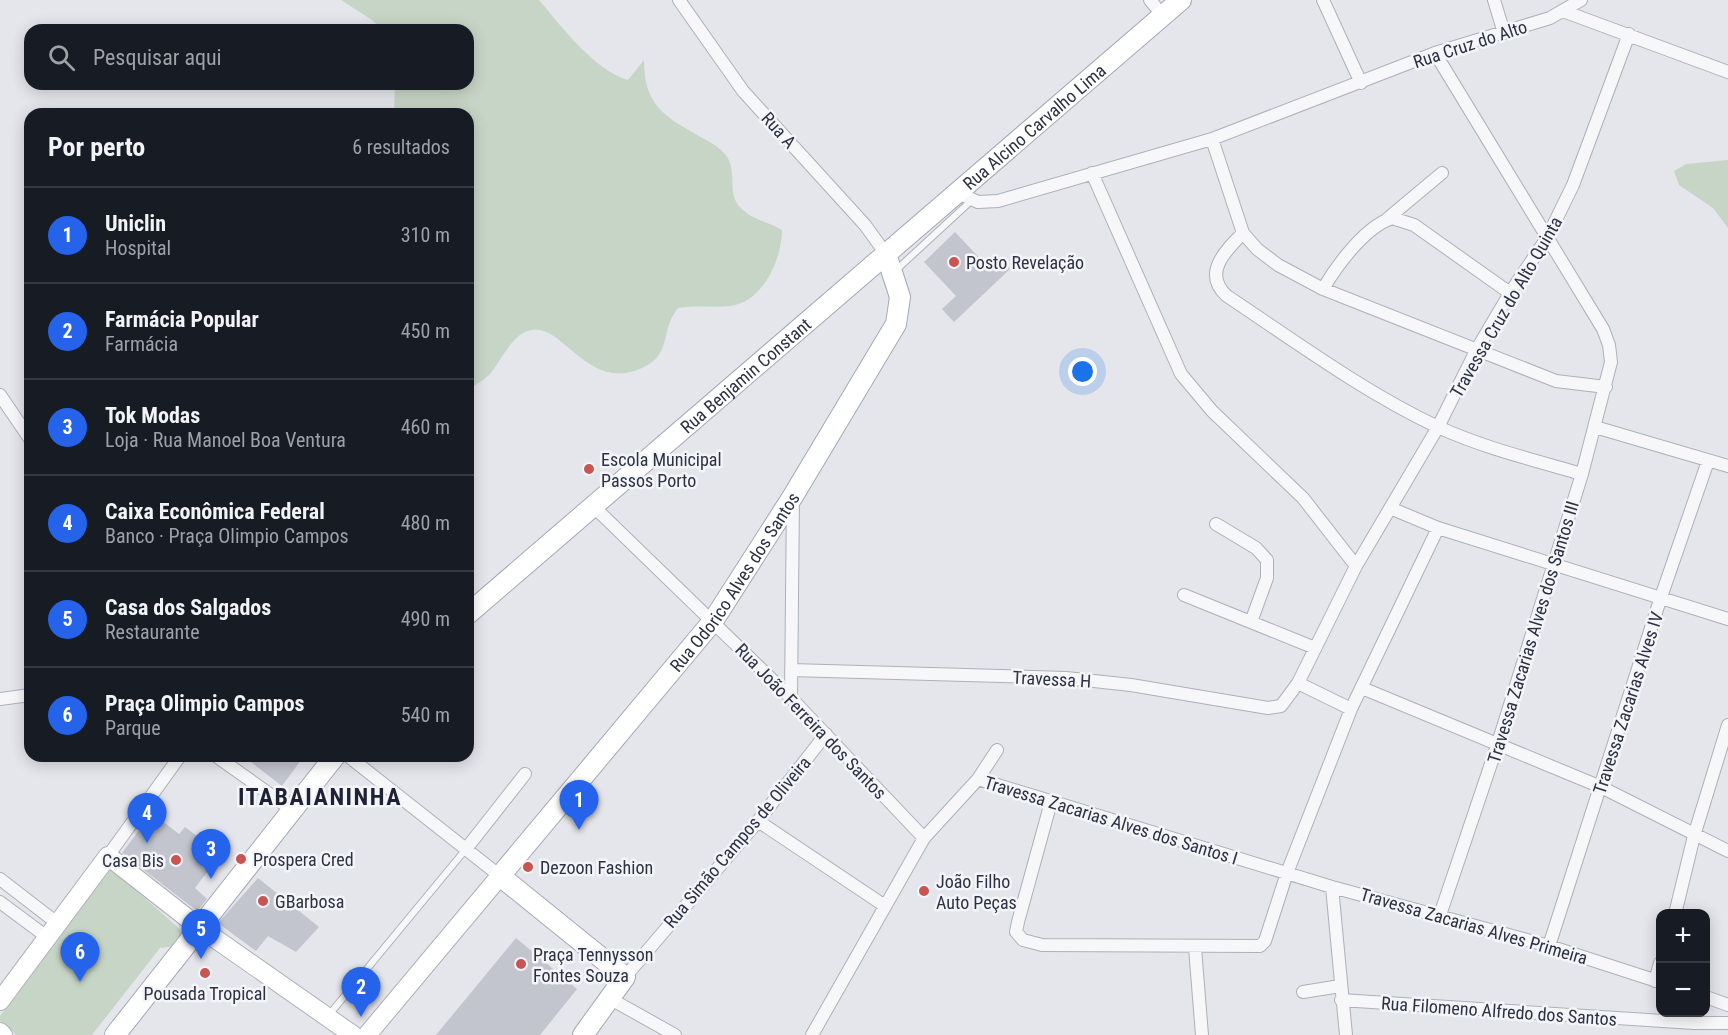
<!DOCTYPE html>
<html lang="pt">
<head>
<meta charset="utf-8">
<style>
  body { margin:0; font-family:"Roboto Condensed",sans-serif; background:#20242c; color:#f1f3f6 }
  .controls { position:absolute; right:18px; bottom:18px; display:grid; overflow:hidden; border-radius:12px; box-shadow:0 3px 15px #0003 }
  .controls button { width:54px; height:54px; display:grid; place-items:center; padding:0; border:0; border-bottom:2px solid #363941; background:#171b24; color:#f1f3f6; font:30px sans-serif }
  .you { position:absolute; left:1083px; top:372px; width:21px; height:21px; margin:-15px; border:4px solid #fff; border-radius:50%; background:#1a73e8; box-shadow:0 0 0 9px #1a73e833 }
  .badge { display:grid; place-items:center; width:39px; height:39px; border-radius:50%; background:#2563eb; color:#fff; font-size:20px; font-weight:700 }
  .pin { position:absolute; translate:-50% -50px; filter:drop-shadow(0 2px 3px #0008) }
  .pin::after { content:''; position:absolute; top:32px; width:21px; height:18px; background:inherit; clip-path:polygon(0 0,100% 0,50% 100%) }
  .list { margin:0; padding:0; list-style:none }
  h2 { display:flex; justify-content:space-between; align-items:center; height:78px; margin:0; padding:0 24px; font-size:26px }
  h2 small { font-size:20px; font-weight:400; color:#9ea1a6 }
  .list li { display:grid; grid-template-columns:39px 1fr auto; gap:18px; align-items:center; box-sizing:border-box; height:96px; padding:0 24px; border-top:2px solid #363941 }
  .list b { display:block; font-size:22px; white-space:nowrap }
  .list p { margin:0; font-size:20px; white-space:nowrap; color:#9ea1a6 }
  .list em { font-size:20px; font-style:normal; color:#9ea1a6 }
  .icon { flex:none; width:33px; height:33px; fill:none; stroke:currentColor; stroke-width:2; stroke-linecap:round; stroke-linejoin:round }
  .map { position:relative; flex:none; width:1728px; height:1035px; overflow:hidden }
  .search { position:absolute; background:#171b24; box-shadow:0 3px 15px #0003; left:24px; top:24px; width:450px; height:66px; display:flex; align-items:center; gap:15px; box-sizing:border-box; padding:0 21px; border-radius:18px; color:#9ea1a6; font-size:22px }
  .panel { position:absolute; background:#171b24; box-shadow:0 3px 15px #0003; left:24px; top:108px; width:450px; height:654px; border-radius:18px }
  .map>svg:first-child { display:block }
  .green { fill:#c7d5c6 }
  .building { fill:#c2c4ce }
  .lines { fill:none; stroke-linecap:round; stroke-linejoin:round }
  .service-casing { stroke:#adb0b9; stroke-width:8 }
  .minor-casing { stroke:#adb0b9; stroke-width:14 }
  .secondary-casing { stroke:#adb0b9; stroke-width:20 }
  .primary-casing { stroke:#a4a8b7; stroke-width:22 }
  .service { stroke:#f7f7fa; stroke-width:6 }
  .minor { stroke:#f7f7fa; stroke-width:12 }
  .secondary { stroke:#fff; stroke-width:18 }
  .primary { stroke:#fff; stroke-width:20 }
  .poi-dot { fill:#c95451; stroke:#f4f5f9; stroke-width:2 }
  .labels { text-anchor:middle; dominant-baseline:central; stroke-width:5; stroke-linejoin:round; paint-order:stroke }
  .street-label { font-size:18px; fill:#2c3143; stroke:#f4f5f9 }
  .poi-label { font-size:18px; fill:#2c3143; stroke:#f4f5f9; text-anchor:start }
  .district-label { font-size:24px; font-weight:bold; letter-spacing:1.5px; fill:#1e2234; stroke:#f4f5f9 }
</style>
</head>
<body>
<div class="map">
<svg width="1728" height="1035" viewBox="0 0 1728 1035">
  <rect width="100%" height="100%" fill="#e4e6eb"/>
  <path class="green" d="M341,0H539C561,26 595,71 628,80L644,60C644,104 663,116 699,136C708,141 718,146 725,154C739,170 725,195 742,209C753,220 769,222 782,230C782,259 763,302 730,306C713,308 696,305 678,308C658,333 675,358 634,371C582,387 559,315 525,332C510,339 500,362 490,374C484,380 475,385 468,390V114H394L395,84H468V30H382L372,20Z
    M1728,160V228L1713,208L1679,185L1674,171L1686,164Z
    M111,868L184,933L176,946L160,948L92,1035H16L0,1021V1016Z"/>
  <path class="building" d="M955,232L987,266L998,256L1010,269L954,322L942,309L956,296L924,262Z
    M243,756H304L282,786Z
    M152,813L179,834L185,827L221,854L195,888L207,899L197,911L122,853Z
    M258,878L319,927L296,952L268,936L256,951L218,923Z
    M516,938L577,989L540,1035H436Z"/>
  <g class="lines">
    <g class="service-casing">
      <path id="service" d="M895,271L972,200
        M328,1016L466,849"/>
    </g>
    <g class="minor-casing">
      <path id="minor" d="M679,0L743,91L865,225L886,254
        M1150,0L1163,16
        M1323,0L1361,83
        M1494,0L1504,33
        M1563,11L1728,72
        M1435,53L1603,329L1609,345L1611,362L1582,474L1498,743L1440,915
        M1212,139L1243,233L1257,249L1278,265L1323,289L1556,381L1606,387
        M1092,173L1181,374L1212,411L1303,498L1356,566
        M958,193L978,202L998,201L1212,139L1435,53L1550,18L1581,0
        M1387,219L1442,173
        M1243,233C1225,251 1202,274 1227,296C1296,342 1364,392 1438,427C1484,448 1534,460 1582,474
        M1323,289C1337,265 1365,227 1392,218L1414,225L1510,293
        M0,395L30,439
        M1595,427L1728,466
        M592,505L791,698L924,838
        M1390,508L1438,528L1728,619
        M1216,524L1256,548L1267,560V578L1251,622
        M1184,595L1315,648
        M791,670L1066,678L1131,685L1268,708L1281,706L1298,683L1356,566L1438,427L1477,349L1510,293L1547,238L1573,185L1629,34
        M1362,688L1601,787L1728,851
        M791,698L793,497
        M0,699L30,695
        M1351,709L1438,528
        M216,756L292,810
        M348,756L500,876
        M978,779L1332,887L1549,946L1660,982
        M1051,802L1018,922L1016,932L1023,940L1042,945L1260,946L1265,941L1287,873L1351,709L1298,683
        M758,821L885,906
        M466,849L525,774
        M108,856L180,756
        M0,879L57,923
        M1332,887L1346,1035
        M0,902L47,937
        M1675,914L1694,836L1728,725
        M1549,946L1660,600L1708,461
        M1195,948L1202,1035
        M625,977L758,821L826,734
        M1655,981L1660,963
        M1303,992L1340,986
        M1706,997L1728,1005
        M609,998L675,1035
        M1341,1000L1694,1023H1728
        M812,1035L924,838L978,779L997,750"/>
    </g>
    <g class="secondary-casing">
      <path id="secondary" d="M0,1001L108,856L200,928L353,1035
        M0,1032L3,1035
        M367,1035L500,876"/>
    </g>
    <g class="primary-casing">
      <g id="primary">
        <path id="s1" d="M468,614L1181,0"/>
        <path d="M115,1035L335,756"/>
        <path id="s2" d="M583,1035L625,977L500,876L713,621L793,496L896,324L900,297L886,254"/>
      </g>
    </g>
    <use href="#service" class="service"/>
    <use href="#minor" class="minor"/>
    <use href="#secondary" class="secondary"/>
    <use href="#primary" class="primary"/>
  </g>
  <g class="poi-dot">
    <circle cx="954" cy="262" r="6"/>
    <circle cx="589" cy="469" r="6"/>
    <circle cx="241" cy="859" r="6"/>
    <circle cx="176" cy="860" r="6"/>
    <circle cx="528" cy="867" r="6"/>
    <circle cx="924" cy="891" r="6"/>
    <circle cx="263" cy="901" r="6"/>
    <circle cx="521" cy="964" r="6"/>
    <circle cx="205" cy="973" r="6"/>
  </g>
  <g class="labels">
    <g class="street-label">
      <text transform="translate(1470 44) rotate(-18)">Rua Cruz do Alto</text>
      <text stroke="none"><textPath href="#s1" startOffset="747">Rua Alcino Carvalho Lima</textPath></text>
      <text transform="translate(779 130) rotate(48)">Rua A</text>
      <text transform="translate(1506 307) rotate(-60)">Travessa Cruz do Alto Quinta</text>
      <text stroke="none"><textPath href="#s1" startOffset="366">Rua Benjamin Constant</textPath></text>
      <text stroke="none"><textPath href="#s2" startOffset="609">Rua Odorico Alves dos Santos</textPath></text>
      <text transform="translate(1533 632) rotate(-73)">Travessa Zacarias Alves dos Santos III</text>
      <text transform="translate(1052 679) rotate(3)">Travessa H</text>
      <text transform="translate(1628 703) rotate(-72)">Travessa Zacarias Alves IV</text>
      <text transform="translate(811 721) rotate(46)">Rua João Ferreira dos Santos</text>
      <text transform="translate(1111 820) rotate(17)">Travessa Zacarias Alves dos Santos I</text>
      <text transform="translate(737 842) rotate(-50)">Rua Simão Campos de Oliveira</text>
      <text transform="translate(1474 926) rotate(16)">Travessa Zacarias Alves Primeira</text>
      <text transform="translate(1499 1011) rotate(4)">Rua Filomeno Alfredo dos Santos</text>
    </g>
    <g class="poi-label">
      <text x="966" y="262">Posto Revelação</text>
      <text x="601" y="459">Escola Municipal<tspan x="601" dy="21">Passos Porto</tspan></text>
      <text x="253" y="859">Prospera Cred</text>
      <text x="164" y="860" text-anchor="end">Casa Bis</text>
      <text x="540" y="867">Dezoon Fashion</text>
      <text x="936" y="881">João Filho<tspan x="936" dy="21">Auto Peças</tspan></text>
      <text x="275" y="901">GBarbosa</text>
      <text x="533" y="954">Praça Tennysson<tspan x="533" dy="21">Fontes Souza</tspan></text>
      <text x="205" y="993" text-anchor="middle">Pousada Tropical</text>
    </g>
    <g class="district-label">
      <text x="320" y="797">ITABAIANINHA</text>
    </g>
  </g>
</svg>
<div class="controls">
<button>+</button>
<button>−</button>
</div>
<div class="you"></div>
<div class="pin badge" style="left:579px;top:830px">1</div>
<div class="pin badge" style="left:361px;top:1017px">2</div>
<div class="pin badge" style="left:211px;top:879px">3</div>
<div class="pin badge" style="left:147px;top:843px">4</div>
<div class="pin badge" style="left:201px;top:959px">5</div>
<div class="pin badge" style="left:80px;top:982px">6</div>
<div class="search"><svg class="icon" aria-label="search" viewBox="0 0 24 24"><circle cx="10" cy="10" r="6"/><path d="M15 15l6 6"/></svg>Pesquisar aqui</div>
<section class="panel">
<h2>Por perto<small>6 resultados</small></h2>
<ul class="list">
<li><span class="badge">1</span><div><b>Uniclin</b><p>Hospital</p></div><em>310 m</em></li>
<li><span class="badge">2</span><div><b>Farmácia Popular</b><p>Farmácia</p></div><em>450 m</em></li>
<li><span class="badge">3</span><div><b>Tok Modas</b><p>Loja · Rua Manoel Boa Ventura</p></div><em>460 m</em></li>
<li><span class="badge">4</span><div><b>Caixa Econômica Federal</b><p>Banco · Praça Olimpio Campos</p></div><em>480 m</em></li>
<li><span class="badge">5</span><div><b>Casa dos Salgados</b><p>Restaurante</p></div><em>490 m</em></li>
<li><span class="badge">6</span><div><b>Praça Olimpio Campos</b><p>Parque</p></div><em>540 m</em></li>
</ul>
</section>
</div>
</body>
</html>
